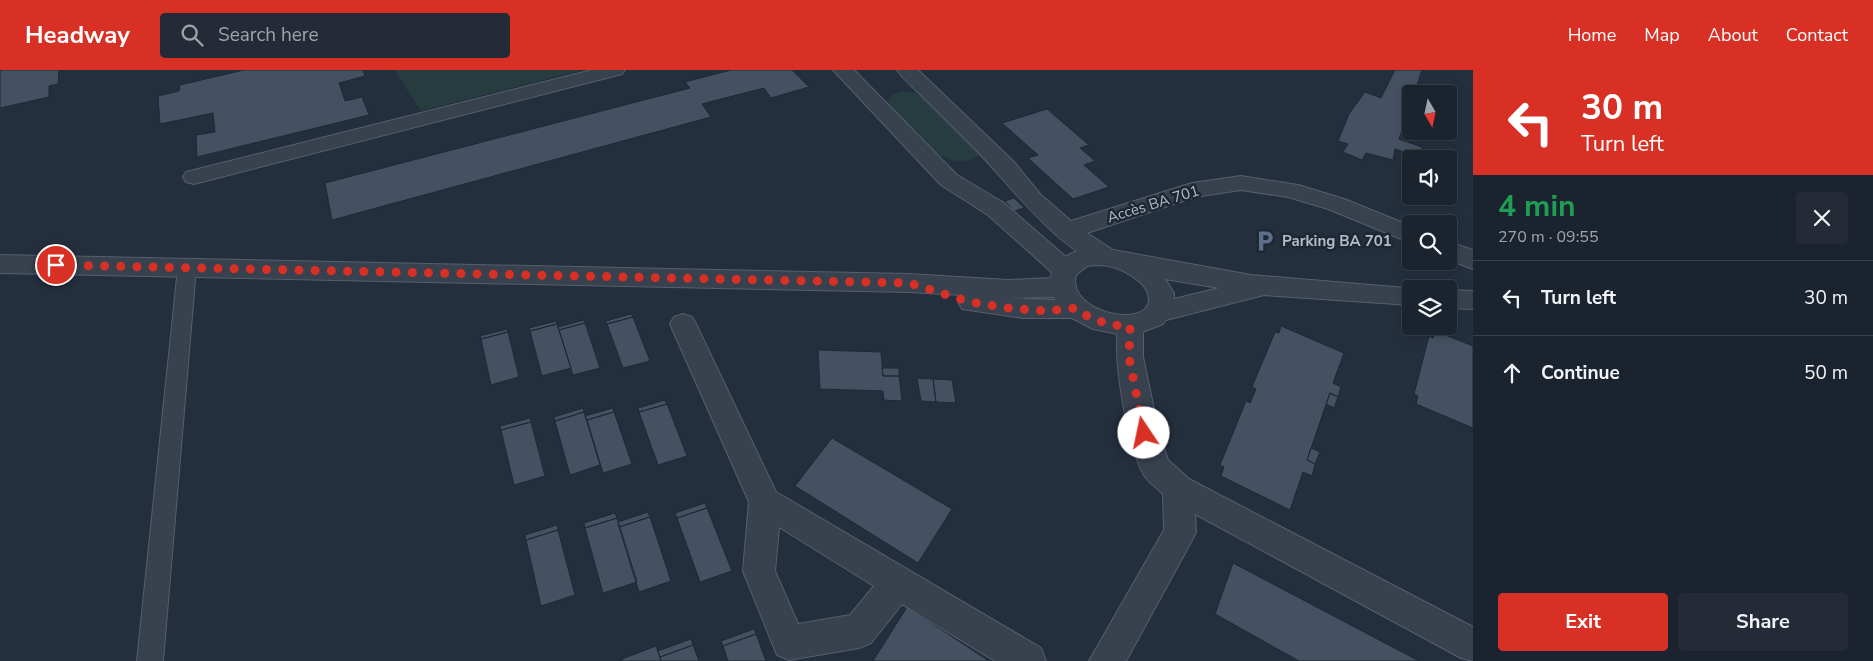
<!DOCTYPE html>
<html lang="en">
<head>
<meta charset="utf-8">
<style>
	body { margin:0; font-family:"Nunito Sans",sans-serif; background:#242b36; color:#f1f3f6; height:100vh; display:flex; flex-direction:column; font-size:19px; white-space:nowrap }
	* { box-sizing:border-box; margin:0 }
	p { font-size:16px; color:#a0a4aa }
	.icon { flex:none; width:28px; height:28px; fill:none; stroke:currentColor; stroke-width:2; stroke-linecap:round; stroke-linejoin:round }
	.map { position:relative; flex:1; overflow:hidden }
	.side { display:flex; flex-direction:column; background:#1b232e; width:400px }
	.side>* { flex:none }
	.guide { background:#d93025; color:#fff; overflow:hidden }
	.needle { width:32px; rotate:171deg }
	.buttons { position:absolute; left:1402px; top:15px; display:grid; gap:10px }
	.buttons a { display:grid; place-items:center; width:55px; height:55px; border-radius:5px; background:#1b232e; box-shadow:0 2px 8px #0003,0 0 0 1px #39404a; font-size:25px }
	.pin { position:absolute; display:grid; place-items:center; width:42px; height:42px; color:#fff; margin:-21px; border:2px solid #fff; border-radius:50%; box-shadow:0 1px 5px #0007 }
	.me { position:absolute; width:55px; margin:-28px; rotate:349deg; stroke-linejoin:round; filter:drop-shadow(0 0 4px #0008) }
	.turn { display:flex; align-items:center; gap:18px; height:105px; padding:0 25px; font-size:22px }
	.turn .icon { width:65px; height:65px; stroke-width:2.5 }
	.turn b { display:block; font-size:35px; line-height:42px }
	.round { display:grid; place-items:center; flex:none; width:52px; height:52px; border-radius:5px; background:#242b36 }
	.overview { display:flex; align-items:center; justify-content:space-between; height:85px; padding:0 25px }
	h1 { font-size:30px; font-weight:700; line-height:38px; color:#1e9e55 }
	.cta { display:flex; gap:10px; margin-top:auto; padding:10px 25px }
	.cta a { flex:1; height:58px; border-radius:5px; background:#d93025; color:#fff; font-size:20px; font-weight:700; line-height:58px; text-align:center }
	.cta a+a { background:#242b36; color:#f1f3f6 }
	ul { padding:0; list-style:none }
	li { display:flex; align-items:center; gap:15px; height:75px; padding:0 25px; border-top:1px solid #39404a }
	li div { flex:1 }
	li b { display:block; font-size:19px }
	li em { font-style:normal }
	header { display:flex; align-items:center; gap:30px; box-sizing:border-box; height:70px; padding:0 25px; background:#d93025; color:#fff }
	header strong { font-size:24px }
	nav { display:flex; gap:28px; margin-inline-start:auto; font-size:18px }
	.search { width:350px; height:45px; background:#242b36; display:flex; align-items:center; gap:12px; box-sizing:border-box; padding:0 18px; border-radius:5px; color:#a0a4aa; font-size:19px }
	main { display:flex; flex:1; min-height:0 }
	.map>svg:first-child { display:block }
	.green { fill:#263c3f }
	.building { fill:#455162; stroke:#1f2835 }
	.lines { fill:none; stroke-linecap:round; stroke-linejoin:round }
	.service-casing { stroke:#565f6c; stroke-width:2 }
	.minor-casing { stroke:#565f6c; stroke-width:2 }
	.tertiary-casing { stroke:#565f6c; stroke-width:2 }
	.service { fill:#38414e; fill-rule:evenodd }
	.minor { fill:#38414e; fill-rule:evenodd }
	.tertiary { fill:#38414e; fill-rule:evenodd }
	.route { stroke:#d93025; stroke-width:9; stroke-dasharray:0 16.2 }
	.labels { text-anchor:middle; stroke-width:5; stroke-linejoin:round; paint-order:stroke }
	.street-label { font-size:15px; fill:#b4bcc9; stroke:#1d2633 }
	.poi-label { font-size:15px; font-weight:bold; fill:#b4bcc9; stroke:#1d2633; text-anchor:start }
</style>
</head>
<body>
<header>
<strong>Headway</strong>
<div class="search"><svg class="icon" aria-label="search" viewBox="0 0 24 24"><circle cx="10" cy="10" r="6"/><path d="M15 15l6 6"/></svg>Search here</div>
<nav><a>Home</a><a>Map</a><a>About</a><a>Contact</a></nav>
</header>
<main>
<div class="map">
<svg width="1473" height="591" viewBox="0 0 1473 591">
	<rect width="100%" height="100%" fill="#242f3e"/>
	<path class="green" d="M394,0H583L421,41Z
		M902,21L924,24L979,80L978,86C944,108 910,56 889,35L888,29L893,24Z"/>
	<path class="building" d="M0,0H59L58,14L49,16V27L0,38Z
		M244,0H363L365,6L339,13L345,31L362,27L369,45L197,87L196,65L215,62L213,43L160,54L158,26L179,21L180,15Z
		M731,0H792L809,17L771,28L764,18L702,34L711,47L332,150L325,113L690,18L685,12Z
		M1395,0H1422L1414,24H1411V33L1399,69L1422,77L1418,87L1395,79L1393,90L1366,83L1362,90L1343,82L1348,74L1338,71L1349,44L1365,22L1381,28Z
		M1047,39L1089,75L1080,78L1095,91L1084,95L1109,117L1073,129L1028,88L1038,85L1002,53Z
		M1014,128L1024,138L1014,141L1005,131Z
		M631,244L633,247L607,254L606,251Z
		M633,247L650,291L623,298L607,254Z
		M584,250L585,253L559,260L558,257Z
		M556,251L557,254L530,261L529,258Z
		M585,253L600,298L573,305L559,260Z
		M557,254L571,298L542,306L530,261Z
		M1281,256L1344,283L1333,313L1341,317L1338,327L1330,323L1307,390L1315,394L1312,406L1303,402L1290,440L1221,406L1224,397L1220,395L1246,331L1250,333L1256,319L1252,317L1275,262L1279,263Z
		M507,259L508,262L481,269L480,266Z
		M1435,261L1473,276V358L1416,334L1418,326L1414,324L1429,266L1433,268Z
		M508,262L519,307L491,315L481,269Z
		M818,280L881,282L883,306H899L902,331L884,330L883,321L820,319Z
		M882,298H899V306H883Z
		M917,308L933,309L936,332L921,331Z
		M933,309L952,310L956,333L936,332Z
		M1330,323L1338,327L1334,338L1326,334Z
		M665,330L667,334L639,342L638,338Z
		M667,334L687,386L658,395L639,342Z
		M583,338L584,342L555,351L554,347Z
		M613,338L614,342L587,350L585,346Z
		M584,342L600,395L570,405L555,351Z
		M614,342L632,394L603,403L587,350Z
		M530,348L531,352L501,360L500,356Z
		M531,352L545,406L514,415L501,360Z
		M832,368L952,439L918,493L795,416Z
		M1311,378L1320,382L1315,394L1307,390Z
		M705,433L707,438L677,448L675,443Z
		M707,438L732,501L700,512L677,448Z
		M648,442L650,447L619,457L618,452Z
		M615,443L617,448L585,458L584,453Z
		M650,447L671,511L639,522L619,457Z
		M617,448L637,512L603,523L585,458Z
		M557,455L558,460L526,470L525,465Z
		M558,460L575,525L541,536L526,470Z
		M1233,493L1419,591H1299L1215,544Z
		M907,537L989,591H873Z
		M754,559L756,564L723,576L721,571Z
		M756,564L766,591H728L723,576Z
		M691,569L693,575L660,587L658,581Z
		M693,575L699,591H661L660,587Z
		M656,576L661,591H622V589Z"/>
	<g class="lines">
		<g class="service-casing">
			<path id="service" d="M187,192L193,193L196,198L163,591H137L178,198L181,193Z"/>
		</g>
		<g class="minor-casing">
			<path id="minor" d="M592,0H625L622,4L194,114L186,112L183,107L186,102L194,100Z
				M833,0H854L957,105L1004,133L1074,194L1077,200L1074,206L1065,209L1056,206L988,145L941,115Z
				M897,0H918L1014,92L1040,124L1071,151L1192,113L1241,106L1298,115L1344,129L1411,156V173L1328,139L1288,127L1241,120L1195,127L1087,163L1113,180L1116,186L1113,192C1076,203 1003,107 978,82C960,64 942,46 924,28C915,19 904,10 897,0Z
				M1449,172L1473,180V199L1449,190Z
				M683,244L692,247L696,254L776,422L1041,578L1046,591H995L902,534L871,573L859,578L789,590L777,585L743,501L749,432L670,254L674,247ZM779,457L874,516L850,545L798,554L775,501Z
				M1130,246L1139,249L1143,256V287L1159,363L1168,390L1189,409L1473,557V591L1461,588L1195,444L1196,462L1191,472L1126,591H1089L1164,460L1163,424C1157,418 1148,412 1144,405C1129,382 1108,273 1121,249Z"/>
		</g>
		<g class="tertiary-casing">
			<path id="tertiary" d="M1102,178L1251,205L1418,219H1411V235L1264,225L1166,250L1163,254L1140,263L1123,265L1093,259L1072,248H1023L962,239L958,232L962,225L909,222L0,203V185L909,204L1009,210L1050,208C1057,185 1079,177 1102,178ZM1096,195C1114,195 1127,201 1141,213C1146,218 1149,223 1149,230C1148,259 1066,243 1076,205L1087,196ZM1165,209L1219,218L1174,229V223ZM1053,227L1055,230L1012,228Z
				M1449,220L1473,221V239L1449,238Z"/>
		</g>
		<use href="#service" class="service"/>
		<use href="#minor" class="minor"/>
		<use href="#tertiary" class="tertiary"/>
	</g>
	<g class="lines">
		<path class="route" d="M56,195L909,213L970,232L1007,238L1046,241L1076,238L1090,248L1112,255L1130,256L1129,287L1144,363"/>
	</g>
	<defs>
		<g id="parking-bare" transform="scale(1.725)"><path d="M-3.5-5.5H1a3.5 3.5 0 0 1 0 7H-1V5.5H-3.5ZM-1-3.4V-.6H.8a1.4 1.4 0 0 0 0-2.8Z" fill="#5c6f8a" stroke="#1d2633" stroke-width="2.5" paint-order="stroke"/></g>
	</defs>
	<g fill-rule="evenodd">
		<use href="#parking-bare" x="1265" y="171"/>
	</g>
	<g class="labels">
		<g class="street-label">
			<text transform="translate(1153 134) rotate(-17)" y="5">Accès BA 701</text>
		</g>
		<g class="poi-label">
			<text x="1282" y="176">Parking BA 701</text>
		</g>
	</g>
</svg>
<div class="buttons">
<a><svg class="needle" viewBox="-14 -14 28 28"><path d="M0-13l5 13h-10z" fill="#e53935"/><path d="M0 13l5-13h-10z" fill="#a0a4aa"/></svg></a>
<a><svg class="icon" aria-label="sound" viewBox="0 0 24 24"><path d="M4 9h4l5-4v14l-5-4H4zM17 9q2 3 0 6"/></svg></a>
<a><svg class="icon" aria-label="search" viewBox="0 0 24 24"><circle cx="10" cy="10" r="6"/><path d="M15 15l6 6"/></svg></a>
<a><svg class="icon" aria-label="layers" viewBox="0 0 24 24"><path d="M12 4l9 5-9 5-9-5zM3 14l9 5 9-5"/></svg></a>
</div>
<div class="pin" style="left:56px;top:195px;background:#d93025"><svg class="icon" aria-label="arrive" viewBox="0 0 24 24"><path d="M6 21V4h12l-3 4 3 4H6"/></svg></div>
<svg class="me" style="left:1144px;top:363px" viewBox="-20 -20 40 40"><circle r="19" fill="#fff"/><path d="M0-13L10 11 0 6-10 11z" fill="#d93025"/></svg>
</div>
<section class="side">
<div class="guide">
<div class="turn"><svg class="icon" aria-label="left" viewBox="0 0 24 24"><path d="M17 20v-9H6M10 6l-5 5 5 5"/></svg><div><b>30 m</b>Turn left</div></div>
</div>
<div class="overview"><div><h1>4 min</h1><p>270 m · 09:55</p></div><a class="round"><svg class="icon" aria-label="close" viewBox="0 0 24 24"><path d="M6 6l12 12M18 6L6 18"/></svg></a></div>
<ul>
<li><svg class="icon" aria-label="left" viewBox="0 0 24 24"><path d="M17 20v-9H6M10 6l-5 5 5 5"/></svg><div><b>Turn left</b></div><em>30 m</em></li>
<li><svg class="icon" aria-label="ahead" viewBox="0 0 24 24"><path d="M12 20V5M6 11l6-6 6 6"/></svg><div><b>Continue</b></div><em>50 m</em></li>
</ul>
<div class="cta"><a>Exit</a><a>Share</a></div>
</section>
</main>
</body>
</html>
